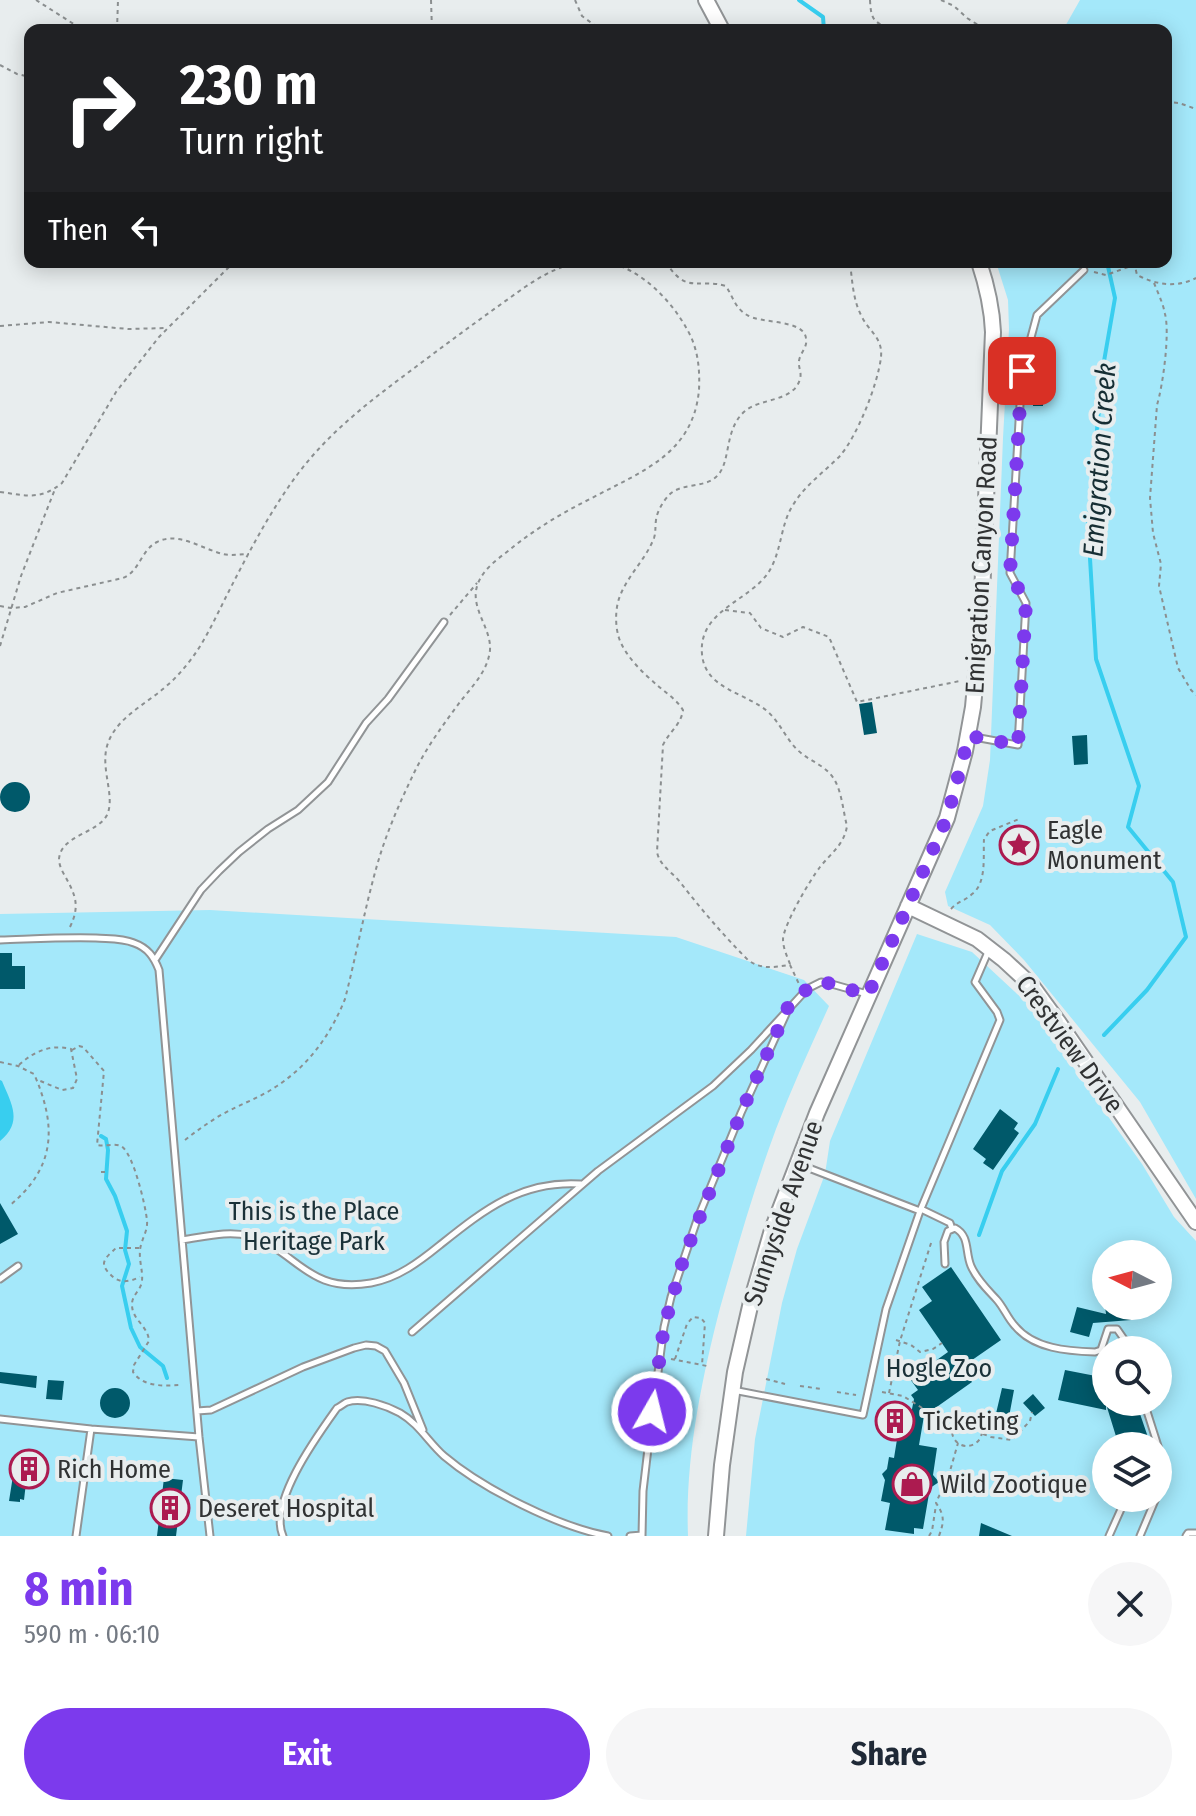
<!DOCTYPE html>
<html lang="en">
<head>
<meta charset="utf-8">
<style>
	body { margin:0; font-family:"Fira Sans Condensed",sans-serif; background:#f6f6f7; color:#1f2937; height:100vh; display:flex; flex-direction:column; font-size:30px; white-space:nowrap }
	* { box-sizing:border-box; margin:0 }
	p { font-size:26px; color:#747a83 }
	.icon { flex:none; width:44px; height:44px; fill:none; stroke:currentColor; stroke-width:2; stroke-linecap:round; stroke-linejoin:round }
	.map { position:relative; height:1536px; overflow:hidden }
	.details { display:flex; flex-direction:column; background:#fff; flex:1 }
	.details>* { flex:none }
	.hud { position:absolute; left:24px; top:24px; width:1148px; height:244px; border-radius:16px; box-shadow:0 4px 20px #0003; background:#202124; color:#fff; overflow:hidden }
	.needle { width:52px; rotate:276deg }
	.buttons { position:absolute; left:1092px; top:1240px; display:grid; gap:16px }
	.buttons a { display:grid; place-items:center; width:80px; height:80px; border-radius:50%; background:#fff; box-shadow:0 4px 20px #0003; font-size:40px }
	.pin { position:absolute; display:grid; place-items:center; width:68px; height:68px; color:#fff; margin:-34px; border-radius:16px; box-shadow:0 4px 12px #0006 }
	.me { position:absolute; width:88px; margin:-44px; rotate:8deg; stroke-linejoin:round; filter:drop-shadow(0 0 6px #0008) }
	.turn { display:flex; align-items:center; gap:28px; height:168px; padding:0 24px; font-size:36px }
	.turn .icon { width:104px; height:104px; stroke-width:2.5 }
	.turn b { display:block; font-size:56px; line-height:68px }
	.then { display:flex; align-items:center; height:76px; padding:0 24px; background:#0003; gap:16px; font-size:30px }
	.round { display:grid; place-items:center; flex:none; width:84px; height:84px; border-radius:42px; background:#f6f6f7 }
	.head { display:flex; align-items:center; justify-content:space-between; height:136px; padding:0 24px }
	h1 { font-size:48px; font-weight:700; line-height:60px; color:#7c3aed }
	.cta { display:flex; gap:16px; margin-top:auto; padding:16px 24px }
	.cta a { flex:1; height:92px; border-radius:48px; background:#7c3aed; color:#fff; font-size:32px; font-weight:700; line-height:92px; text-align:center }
	.cta a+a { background:#f6f6f7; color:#1f2937 }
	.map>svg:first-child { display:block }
	.green { fill:#a4e8fa; fill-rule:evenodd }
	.water { fill:#38ceef }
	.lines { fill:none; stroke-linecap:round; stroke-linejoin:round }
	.stream { stroke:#38ceef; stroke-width:4 }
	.building { fill:#00596a }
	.lane-casing { stroke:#919496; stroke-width:9 }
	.secondary-casing { stroke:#919496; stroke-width:18 }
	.path { stroke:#8b8f90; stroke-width:2; stroke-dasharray:4 4; stroke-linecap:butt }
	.lane { stroke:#fff; stroke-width:5 }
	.secondary { stroke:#fff; stroke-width:14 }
	.route { stroke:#7c3aed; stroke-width:14; stroke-dasharray:0 25.2 }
	.labels { text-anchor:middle; stroke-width:8; stroke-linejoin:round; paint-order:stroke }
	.street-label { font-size:26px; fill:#303233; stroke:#e8edee }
	.poi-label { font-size:26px; fill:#303233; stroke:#e8edee; text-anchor:start }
	.park-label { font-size:26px; fill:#1a3138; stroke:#e8edee }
	.water-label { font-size:28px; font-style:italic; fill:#162e34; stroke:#e8edee }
</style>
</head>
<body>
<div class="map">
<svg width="1196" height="1536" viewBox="0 0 1196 1536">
	<rect width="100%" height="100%" fill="#e8edee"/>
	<path class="green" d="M1080,0H1196V1199L1140,1102L1024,960L990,925L948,906L945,892L983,806L990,760L1003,438L1009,329L1008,300L996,262H1166V30H1063Z
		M210,910L676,937L804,980L829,1006C811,1046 792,1087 776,1129C754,1188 737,1248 720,1308C701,1382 685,1459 688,1536H0V914Z
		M917,934L972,952L1028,1004L1142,1164L1174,1217L1196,1241V1536H746L755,1439L782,1303L797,1249L825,1174L830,1141ZM1106,1254H1158V1306H1106ZM1106,1350H1158V1402H1106ZM1106,1446H1158V1498H1106Z"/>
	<path class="water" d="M0,1080L2,1081C12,1105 23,1122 0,1141Z"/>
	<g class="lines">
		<path class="stream" d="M799,0L823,17L824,30
			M1104,1035L1147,990L1186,937L1173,882L1128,827L1139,786L1096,659L1088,525L1103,367L1115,298L1107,262
			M101,1136L106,1139L108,1150L106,1179L115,1196L127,1231L125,1250L129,1264L122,1286L131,1328L140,1347L163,1366L167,1378
			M979,1235L1002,1171L1035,1124L1058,1069"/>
	</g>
	<path class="building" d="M1033,388H1043V406H1033Z
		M872,702L877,733L864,735L859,704Z
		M1087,735L1088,764L1074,765L1072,736Z
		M0 797a15 15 0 1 1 30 0a15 15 0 1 1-30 0Z
		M0,953H12V966H25V989H0Z
		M1000,1109L1018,1123L1014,1129L1019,1133L993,1170L983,1163L986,1159L973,1149Z
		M0,1203L18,1234L0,1244Z
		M951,1267L1001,1340L962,1367L972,1382L924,1416L919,1445L937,1448L933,1475L939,1482L930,1488L923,1529L914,1528V1534L885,1530L890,1503L881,1501L885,1480L882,1474L887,1469L889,1457L894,1458L899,1427L887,1425L882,1417L888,1410L911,1414L914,1399L911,1395L918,1390L910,1379L948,1352L919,1310L932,1301L922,1287Z
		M1105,1306H1130L1131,1320L1093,1323L1089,1337L1070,1332L1077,1307L1106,1314Z
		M1065,1370L1106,1378V1402H1130L1132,1408L1139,1411L1151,1446H1119L1106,1404V1410L1058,1400Z
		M0,1372L37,1376L36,1388L0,1383Z
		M48,1380L64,1381L62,1400L46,1399Z
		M1002,1388L1014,1390L1006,1433L995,1430L996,1422H994Z
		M100 1403a15 15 0 1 1 30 0a15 15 0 1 1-30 0Z
		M1033,1394L1045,1408L1035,1416L1023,1403Z
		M15,1463L43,1466L42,1476L27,1474L24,1500L20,1499V1502L9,1501Z
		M164,1478L183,1480L176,1536H157Z
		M981,1523L1012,1536H979Z"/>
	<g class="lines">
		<g class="lane-casing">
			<path id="lane" d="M969,736L1018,745L1026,603L1010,573L1022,371L1037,315L1084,270
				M0,940C32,939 64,937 96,938C109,939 122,938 134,943C148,948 154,957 159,970L199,1437L210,1536
				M155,960L201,890L219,871L239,852L268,829L298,810L328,782L366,723L388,699L444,622
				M801,1165L920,1211L1000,1020L997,1012L975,982L988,952
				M921,1209L950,1223L952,1229
				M182,1240C204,1237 228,1230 249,1236C298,1251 307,1294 371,1283C398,1278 419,1262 440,1245C484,1210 521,1180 581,1184
				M945,1264L944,1242L948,1231L955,1228C970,1236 965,1252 971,1266C977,1280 988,1290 997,1300C1004,1308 1008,1319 1015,1326C1034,1349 1068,1351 1095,1352L1101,1350L1108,1329H1117L1126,1342
				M0,1279L18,1266
				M412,1332L598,1171L713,1086L751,1050L807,989L821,982L828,983L867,994
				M733,1390L863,1415L886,1309L920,1211
				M1144,1402L1158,1446
				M197,1411L211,1410L303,1367L354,1348L366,1345L376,1346L385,1351L404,1383L423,1430
				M0,1419L91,1429L199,1437
				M1158,1446L1161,1459L1158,1462
				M1158,1493C1162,1482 1165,1471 1161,1459
				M76,1536L91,1429
				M283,1536C268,1503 317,1436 337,1408C338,1408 346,1402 347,1402C363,1397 387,1406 400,1413C419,1424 429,1443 444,1456C483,1489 559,1527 608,1536
				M630,1536L642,1535
				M642,1536L643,1491L649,1440L664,1327L671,1297L697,1220L741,1113L786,1014
				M1109,1536L1126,1498
				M1140,1536L1156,1498
				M1186,1536L1188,1533H1196"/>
		</g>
		<g class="secondary-casing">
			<path id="secondary" d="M706,0L722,30
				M908,906L977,939L1004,960L1032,986L1059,1023L1196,1222
				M716,1536L722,1465L735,1372L751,1302L772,1230L817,1113L947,818L965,751L973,707L981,620L993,332C992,307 987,286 979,262"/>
		</g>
		<path class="path" d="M36,0L83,30
			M431,0L432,30
			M575,0L582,16L601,30
			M870,0C871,21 874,22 893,30
			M941,0L954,6L967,18L986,30
			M117,30L118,0
			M0,65L17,74L30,77
			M1166,102L1179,103L1196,109
			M666,262C686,295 699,278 726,286C733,297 735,308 747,315C761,324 803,319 806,338C808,347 800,353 799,361C798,367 802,372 800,379C794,402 760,398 745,411C723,430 732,463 716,477C704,488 682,483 670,494C664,500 657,511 656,520C655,527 656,532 654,538C646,559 628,575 620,596C615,608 615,626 619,638C625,656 643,673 657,685C666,693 676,699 683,710C681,725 669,732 663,745L657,852C660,866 671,871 680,882C701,909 723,935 748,960C761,970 774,967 790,965L799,984
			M1134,262L1137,275C1156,285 1177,288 1196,278
			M1094,272L1106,275L1134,265
			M1154,283C1158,293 1163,303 1165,314C1170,333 1163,385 1157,405L1150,498L1153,533L1161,564L1159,586L1178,668L1191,690L1196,695
			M0,326L49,322L128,329L166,328
			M0,492C25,495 40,501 62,483L116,392L159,337L234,262
			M0,606L11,608L25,607L57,593L123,578C140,571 141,550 157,542C178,531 202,549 223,554C232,556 240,554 249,554
			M725,610L750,613L761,628L783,637L803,627L829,637L857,702L960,681
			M450,615L477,583
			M0,646L21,576L55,489
			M951,909C958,901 965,901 972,894C987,883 983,856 984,839L990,831L1019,819
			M70,927C80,906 76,896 65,876C62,871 59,865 59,859C61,835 97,834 107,815C116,796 99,767 108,743C117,718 144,705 163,689C174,680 183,670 192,658C207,638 218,612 230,589C250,550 271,510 297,475C329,432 370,401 413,369C450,341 487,314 525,287C543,275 559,266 581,262
			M790,964C787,956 783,948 783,939C784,924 810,880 820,867C831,853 844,845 847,826C843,811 842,792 834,779C826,766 812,762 801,753C787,742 781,723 767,711C744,692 705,689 702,654C698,611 749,601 768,573C782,552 780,525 793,505C805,485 823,473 839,457C857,437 878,384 881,357C883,337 868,331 861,315C853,300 852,279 850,262
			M72,1050L79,1046L83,1047L104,1071L97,1145C104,1147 114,1143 121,1146C133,1152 146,1207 147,1221C148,1231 141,1240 140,1250C139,1261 143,1271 142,1281C141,1290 133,1294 132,1303C131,1320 148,1325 149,1341L134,1365L133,1372C143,1387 163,1386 179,1385
			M0,1062L18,1066L34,1074C57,1126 56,1168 9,1206
			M19,1065C34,1051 51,1044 71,1049L77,1079L73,1088L62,1090L38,1080
			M185,1140C195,1132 205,1125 216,1118C235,1106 258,1099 277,1086C309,1065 331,1034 345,999C356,956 364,912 376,869C385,836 399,804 414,773C426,748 443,725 460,702C470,689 485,674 489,656C496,630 466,608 479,581C486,566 501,557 513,547C537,528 562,513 590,499C640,472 693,455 699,390C700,369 698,349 688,331C672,301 642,270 608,262
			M101,1172H109
			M139,1248H116C112,1252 105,1257 104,1263C104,1268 107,1271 110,1274C119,1284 129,1282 140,1277
			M896,1340L911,1345L920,1352L933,1349L942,1343
			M671,1359L707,1366
			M675,1359L687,1324L693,1317L701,1318L705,1323L702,1365
			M766,1379L785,1384
			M800,1386L822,1389
			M837,1392L856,1395
			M882,1392L903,1396L951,1426
			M889,1393L900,1341L932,1240
			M952 1431a15 15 0 1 1 30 0a15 15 0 1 1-30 0Z
			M983,1434L991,1437L1012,1440L1030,1421L1032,1412
			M929,1536L932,1531L936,1505
			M939,1536C944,1522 945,1516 936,1503L950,1471L958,1443"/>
		<use href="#lane" class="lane"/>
		<use href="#secondary" class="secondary"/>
	</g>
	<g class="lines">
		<path class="route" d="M652,1412L664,1327L684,1257L741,1113L788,1007L807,989L821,982L828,983L868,995L947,818L969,736L1018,745L1026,603L1010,573L1022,371"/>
	</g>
	<defs>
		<g id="sight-ring" transform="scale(2)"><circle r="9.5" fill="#e8edee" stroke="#ac1b50" stroke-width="1.5"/><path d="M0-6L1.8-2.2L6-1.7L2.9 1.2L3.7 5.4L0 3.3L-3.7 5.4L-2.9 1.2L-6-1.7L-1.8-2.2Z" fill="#ac1b50"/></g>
		<g id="building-ring" transform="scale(2)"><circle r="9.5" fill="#e8edee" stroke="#ac1b50" stroke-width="1.5"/><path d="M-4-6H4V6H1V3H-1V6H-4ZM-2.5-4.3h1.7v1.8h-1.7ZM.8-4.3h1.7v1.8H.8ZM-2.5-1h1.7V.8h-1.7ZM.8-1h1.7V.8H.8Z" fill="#ac1b50"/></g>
		<g id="shop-ring" transform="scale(2)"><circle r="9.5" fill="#e8edee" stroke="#ac1b50" stroke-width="1.5"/><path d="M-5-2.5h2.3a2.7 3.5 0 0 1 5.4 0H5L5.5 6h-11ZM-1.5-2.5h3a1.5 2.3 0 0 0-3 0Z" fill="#ac1b50"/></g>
	</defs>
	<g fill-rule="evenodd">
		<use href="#sight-ring" x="1019" y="845"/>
		<use href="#building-ring" x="895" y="1421"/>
		<use href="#building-ring" x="29" y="1469"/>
		<use href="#shop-ring" x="912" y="1484"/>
		<use href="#building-ring" x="170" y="1508"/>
	</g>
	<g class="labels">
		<g class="street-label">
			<text transform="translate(981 565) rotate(-87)" y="9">Emigration Canyon Road</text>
			<text transform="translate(1070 1044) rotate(54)" y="9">Crestview Drive</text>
			<text transform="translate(783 1213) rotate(-71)" y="9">Sunnyside Avenue</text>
		</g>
		<g class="poi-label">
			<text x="1047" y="839">Eagle<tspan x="1047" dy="30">Monument</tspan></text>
			<text x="923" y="1430">Ticketing</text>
			<text x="57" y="1478">Rich Home</text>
			<text x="940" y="1493">Wild Zootique</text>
			<text x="198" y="1517">Deseret Hospital</text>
		</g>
		<g class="park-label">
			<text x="314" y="1220">This is the Place<tspan x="314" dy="30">Heritage Park</tspan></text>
			<text x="939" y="1377">Hogle Zoo</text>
		</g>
		<g class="water-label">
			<text transform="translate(1099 460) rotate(-86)" y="10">Emigration Creek</text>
		</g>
	</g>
</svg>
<div class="buttons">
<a><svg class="needle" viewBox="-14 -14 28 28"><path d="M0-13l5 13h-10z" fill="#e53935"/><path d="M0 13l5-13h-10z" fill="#747a83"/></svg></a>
<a><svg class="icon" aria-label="search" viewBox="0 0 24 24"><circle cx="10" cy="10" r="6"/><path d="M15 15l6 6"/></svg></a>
<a><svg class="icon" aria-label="layers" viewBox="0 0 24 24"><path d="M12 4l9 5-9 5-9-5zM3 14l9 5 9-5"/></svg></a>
</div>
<div class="pin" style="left:1022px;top:371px;background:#d93025"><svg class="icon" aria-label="arrive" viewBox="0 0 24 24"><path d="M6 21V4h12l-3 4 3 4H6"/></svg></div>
<svg class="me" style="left:652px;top:1412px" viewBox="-20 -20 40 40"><circle r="17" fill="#7c3aed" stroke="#fff" stroke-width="3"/><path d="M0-11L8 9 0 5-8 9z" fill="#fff"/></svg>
<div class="hud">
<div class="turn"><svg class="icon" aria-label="right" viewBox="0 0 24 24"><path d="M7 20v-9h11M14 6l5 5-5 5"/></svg><div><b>230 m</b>Turn right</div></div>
<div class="then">Then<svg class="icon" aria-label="left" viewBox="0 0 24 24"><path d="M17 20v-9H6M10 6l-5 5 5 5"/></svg></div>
</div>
</div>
<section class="details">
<div class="head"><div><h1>8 min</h1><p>590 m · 06:10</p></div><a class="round"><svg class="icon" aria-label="close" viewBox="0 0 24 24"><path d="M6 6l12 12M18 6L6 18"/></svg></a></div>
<div class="cta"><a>Exit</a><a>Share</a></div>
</section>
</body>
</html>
